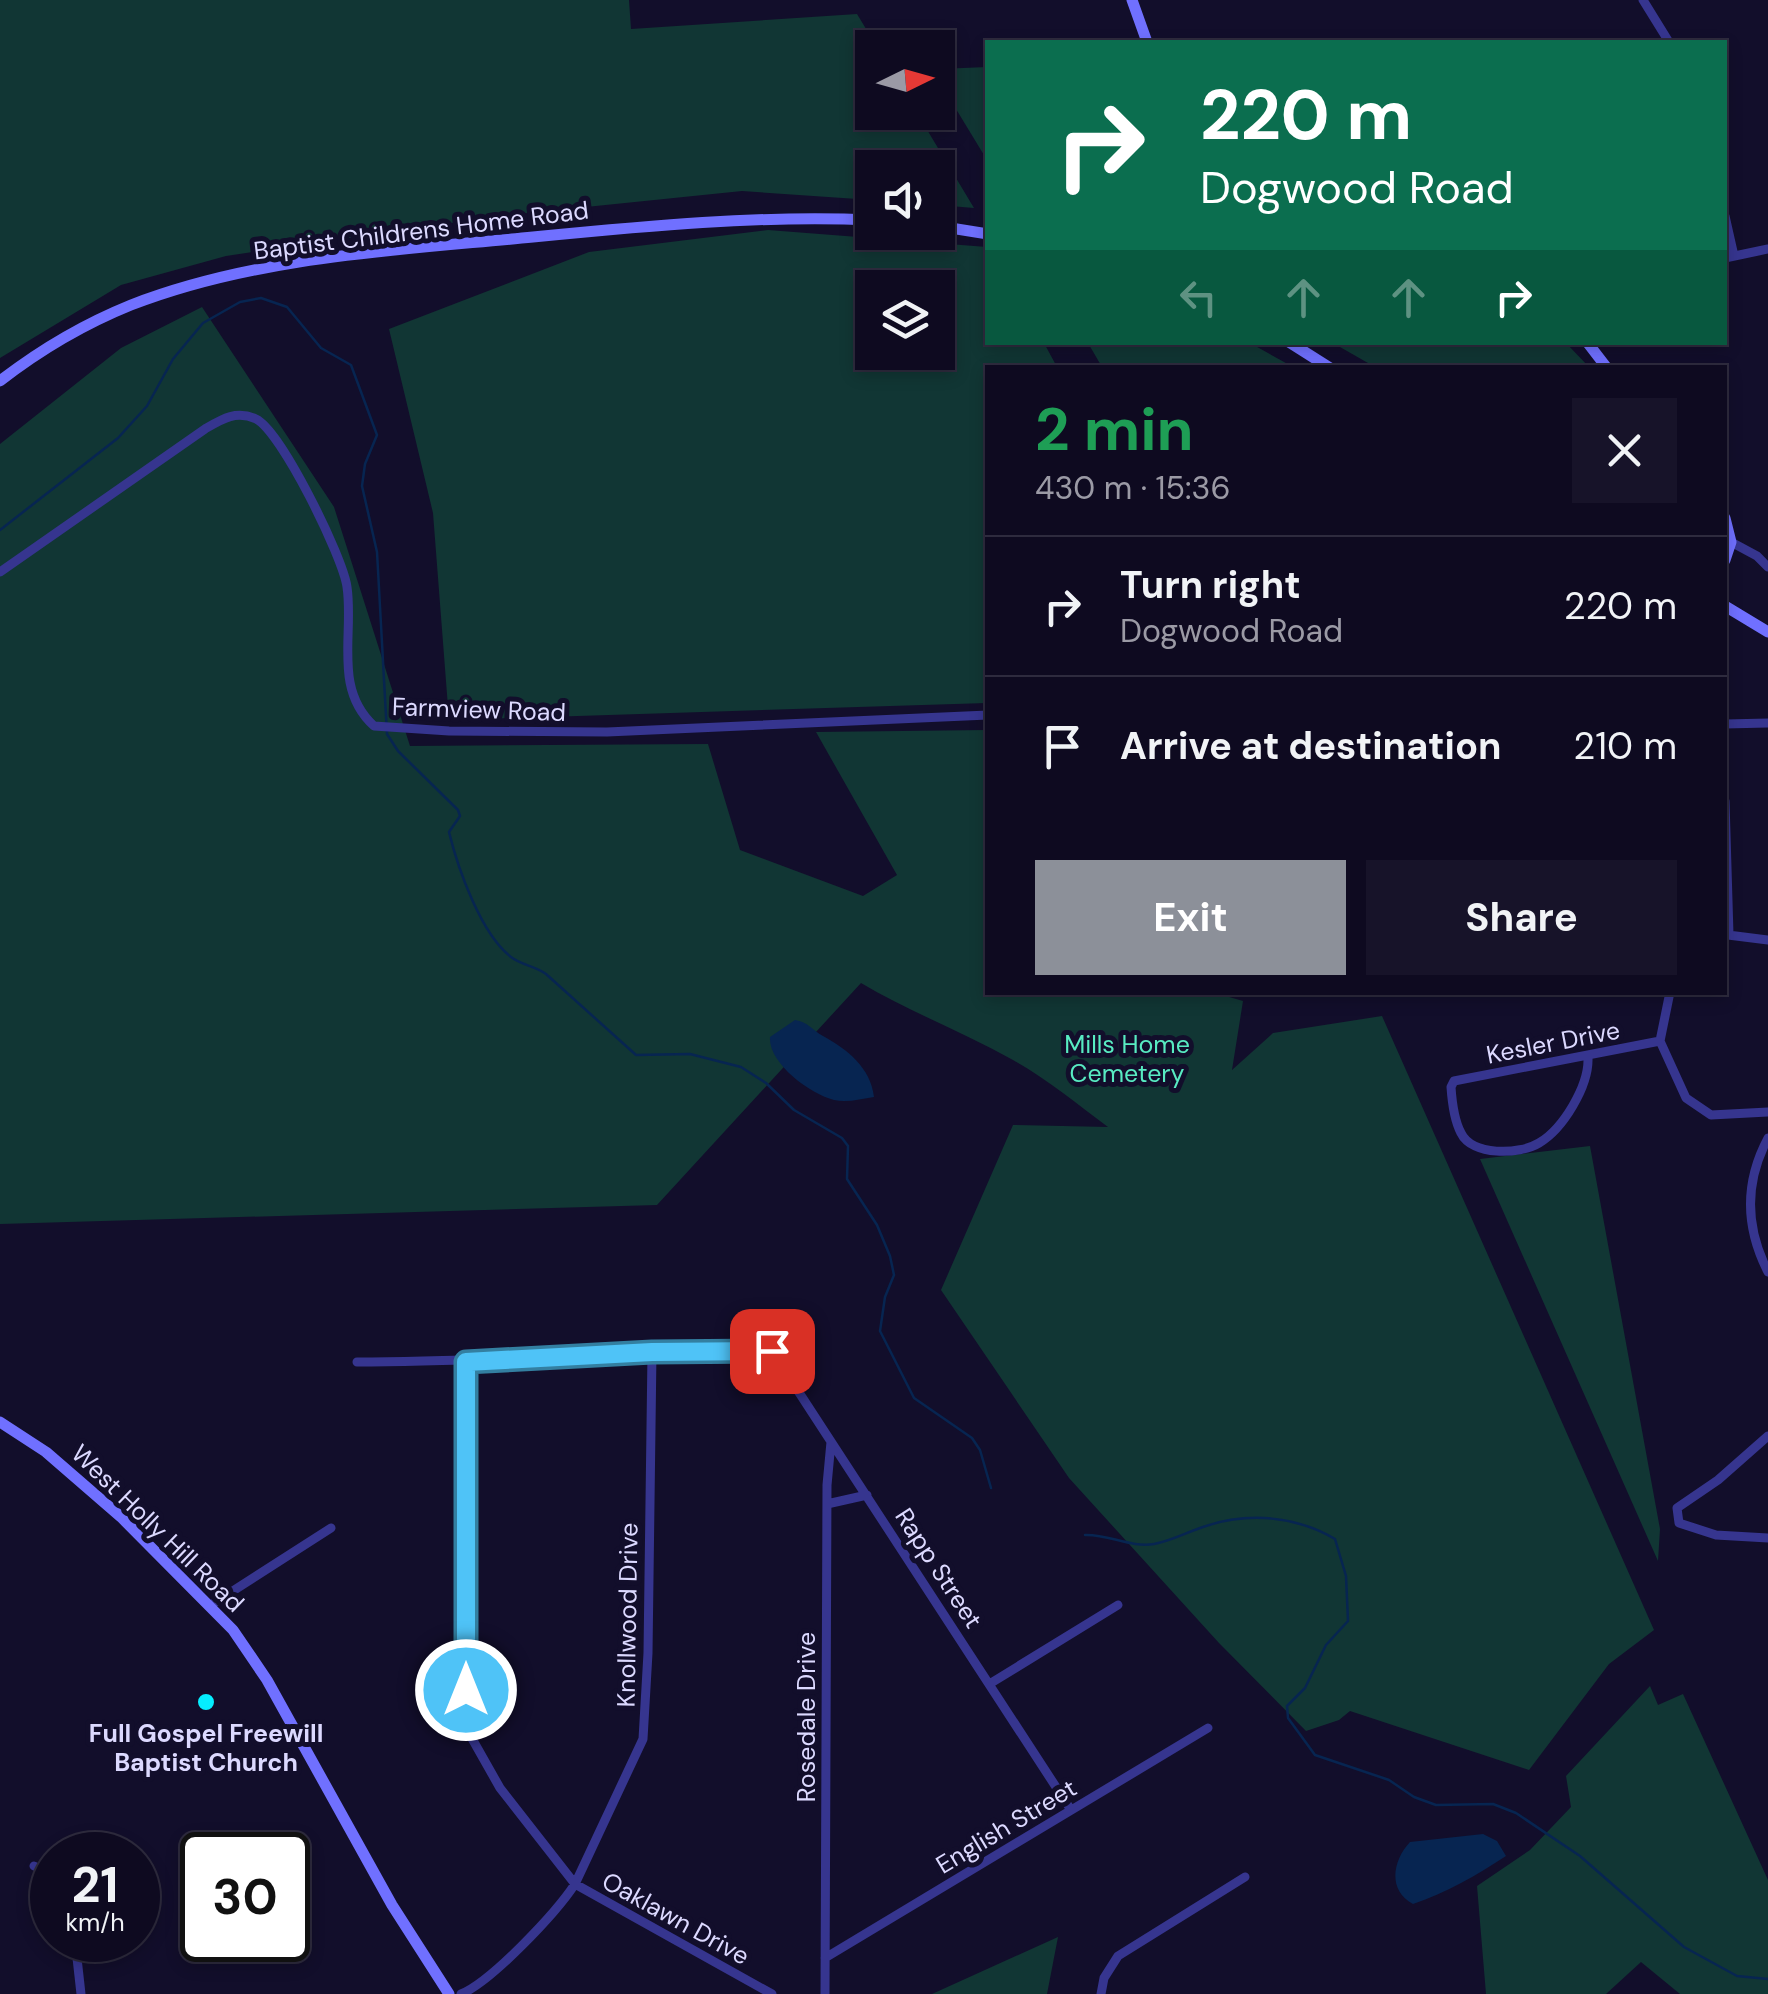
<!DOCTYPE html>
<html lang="en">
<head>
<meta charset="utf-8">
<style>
	body { margin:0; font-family:"DM Sans",sans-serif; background:#171329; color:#f1f3f6; height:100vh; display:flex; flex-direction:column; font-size:38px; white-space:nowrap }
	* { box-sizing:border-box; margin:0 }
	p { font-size:32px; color:#9b9aa5 }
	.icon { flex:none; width:55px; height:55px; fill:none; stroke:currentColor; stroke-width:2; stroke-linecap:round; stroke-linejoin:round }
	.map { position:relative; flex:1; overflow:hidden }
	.drawer { position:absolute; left:985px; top:365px; width:742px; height:630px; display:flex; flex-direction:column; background:#0e0a20; border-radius:0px; box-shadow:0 5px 15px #0003,0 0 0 2px #2e2b3e }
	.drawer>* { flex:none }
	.banner { position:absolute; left:985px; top:40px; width:742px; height:305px; border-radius:0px; box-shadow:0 5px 15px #0003,0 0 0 2px #2e2b3e; background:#0b6e4f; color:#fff; overflow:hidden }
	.needle { width:65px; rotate:85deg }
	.buttons { position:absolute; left:855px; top:30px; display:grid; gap:20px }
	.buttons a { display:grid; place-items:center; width:100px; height:100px; border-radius:0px; background:#0e0a20; box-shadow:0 5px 15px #0003,0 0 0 2px #2e2b3e; font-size:50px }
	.speed { position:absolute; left:30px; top:1832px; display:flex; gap:20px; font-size:50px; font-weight:700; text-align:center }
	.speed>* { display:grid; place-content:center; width:130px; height:130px; border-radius:50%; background:#0e0a20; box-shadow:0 5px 15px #0003,0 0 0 2px #2e2b3e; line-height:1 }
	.speed small { font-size:25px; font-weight:400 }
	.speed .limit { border:5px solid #111; border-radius:15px; background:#fff; color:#111 }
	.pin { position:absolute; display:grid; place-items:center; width:85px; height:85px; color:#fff; margin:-42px; border-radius:20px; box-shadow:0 5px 15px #0006 }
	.me { position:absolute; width:110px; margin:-55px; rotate:0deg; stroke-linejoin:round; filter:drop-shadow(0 0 8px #0008) }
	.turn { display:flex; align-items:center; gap:35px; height:210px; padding:0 50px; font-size:45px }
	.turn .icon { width:130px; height:130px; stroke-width:2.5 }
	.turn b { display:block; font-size:70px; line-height:85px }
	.lanes { display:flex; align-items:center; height:95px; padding:0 50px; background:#0003; justify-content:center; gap:50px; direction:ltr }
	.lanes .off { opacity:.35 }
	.round { display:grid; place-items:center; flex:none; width:105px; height:105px; border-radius:0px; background:#171329 }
	.summary { display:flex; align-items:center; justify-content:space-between; height:170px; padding:0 50px }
	h1 { font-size:60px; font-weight:700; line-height:75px; color:#1e9e55 }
	.button { display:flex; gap:20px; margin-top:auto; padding:20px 50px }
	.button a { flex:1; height:115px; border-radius:0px; background:#8c9099; color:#fff; font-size:40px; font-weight:700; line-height:115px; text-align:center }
	.button a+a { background:#171329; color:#f1f3f6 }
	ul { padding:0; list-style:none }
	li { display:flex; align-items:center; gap:30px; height:140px; padding:0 50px; border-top:2px solid #2e2b3e }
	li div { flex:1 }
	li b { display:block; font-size:38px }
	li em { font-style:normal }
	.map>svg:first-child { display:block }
	.green { fill:#113634; fill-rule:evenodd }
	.water { fill:#072551 }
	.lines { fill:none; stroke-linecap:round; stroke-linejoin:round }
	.stream { stroke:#072551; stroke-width:2.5 }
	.street { stroke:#36358f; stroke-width:9 }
	.secondary { stroke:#7070ff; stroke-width:11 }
	.route-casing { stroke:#337fa1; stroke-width:25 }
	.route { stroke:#4fc3f7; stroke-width:18 }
	.poi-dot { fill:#05eeff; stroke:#120e2b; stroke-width:4 }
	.labels { text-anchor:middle; stroke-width:10; stroke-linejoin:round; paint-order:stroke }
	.street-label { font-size:25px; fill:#dcd9ff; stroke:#120e2b }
	.park-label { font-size:25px; fill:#58ebc2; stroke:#120e2b }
	.poi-label { font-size:25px; font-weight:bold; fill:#dcd9ff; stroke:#120e2b }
</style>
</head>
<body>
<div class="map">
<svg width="1768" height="1994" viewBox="0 0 1768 1994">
	<rect width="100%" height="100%" fill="#120e2b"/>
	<path class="green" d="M0,0H629L631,29L857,14L877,47L872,48V112L917,113L974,208L938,205V168H872V200L742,191L499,216L226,256L121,285L0,358Z
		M987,67H988L987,160L942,86L939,69Z
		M768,230L987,247L988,342L1044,343L1057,367L988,368L987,703L449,720L433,513L389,329L589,252ZM872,288H938V352H872Z
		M202,307L334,507L410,746L708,744L740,850L863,896L897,875L816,732L987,730L988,992H1212L1243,1001L1232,1070L1273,1033L1382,1016L1654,1630L1609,1664L1529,1770L1350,1711L1339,1720L1306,1731L1219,1643L1069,1478L941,1290L1013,1125L1108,1127C1077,1104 1046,1078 1013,1060C963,1032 910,1012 861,983L657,1205L0,1224V444L121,348Z
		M1088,343H1250L1293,367H1102Z
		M1333,343H1566L1589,367H1375Z
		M1590,1146L1660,1529L1658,1561L1480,1159Z
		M1650,1686L1658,1705L1683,1694L1768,1880V1994H1680L1641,1962L1606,1994H1486L1477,1886L1530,1850L1571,1807L1566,1776Z
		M1058,1937L1047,1994H932Z"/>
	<path class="water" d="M795,1020C808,1022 812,1030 823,1036C847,1049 871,1068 874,1097C861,1099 847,1103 834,1100C810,1094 768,1063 770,1037Z
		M1483,1834L1497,1841L1506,1856C1477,1875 1446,1893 1413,1904C1387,1890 1393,1860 1410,1842Z"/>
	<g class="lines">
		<path class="stream" d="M0,530L118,438L147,406L173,359L203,323L240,302L261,298L287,307L321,348L351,365L377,435L365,464L362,486L377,552L387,734L398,751L458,810L460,816L449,832C458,869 481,934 511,957C521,965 535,966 546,974L636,1055L690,1054L741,1067L766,1083L794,1110L842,1138L848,1146L847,1179L877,1225L890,1256L894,1275L885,1297L880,1331L914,1398L972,1438L980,1450L991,1488
			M1085,1535C1108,1534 1131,1548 1154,1544C1172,1541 1189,1531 1206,1526C1249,1512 1296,1516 1335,1539L1346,1576L1348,1621L1326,1645L1305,1688L1287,1706L1288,1718L1315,1755L1389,1780L1414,1797L1436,1805L1493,1804L1516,1813L1580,1856L1684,1947L1737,1976L1768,1979"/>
		<path class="street" d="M1643,0L1669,42
			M1725,216L1734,256
			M1725,258L1768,249
			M1731,542L1757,556L1768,567
			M0,572L205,429C222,419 236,410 256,419C281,431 343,557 347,587C354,634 333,689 374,726L449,731L607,732L988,715
			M1725,724L1768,723
			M1725,801L1729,935
			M1728,935L1768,940
			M1670,992L1660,1041L1686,1098L1711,1115L1768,1112
			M1588,1058C1589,1086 1563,1129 1539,1143C1519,1155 1472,1156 1461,1133C1454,1120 1452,1102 1451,1087L1454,1081L1660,1041
			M1768,1138C1744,1183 1745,1227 1768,1272
			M357,1362C496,1361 633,1352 772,1351L1071,1810
			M466,1362V1717L470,1735L500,1788L575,1884L772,1994
			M1768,1436L1718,1480L1677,1508L1679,1523L1716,1535L1768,1538
			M827,1504L867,1495
			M211,1605L331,1528
			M991,1683L1118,1605
			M34,1866L52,1874
			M75,1940L81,1994
			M825,1958L1208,1728
			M461,1994C491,1982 556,1913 575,1884L643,1739L648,1653L652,1352
			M825,1994L827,1485L831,1442
			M1101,1994L1104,1978L1118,1956L1245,1877"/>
		<path class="secondary" d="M1132,0L1147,42
			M938,226L988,234
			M1289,342L1330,368
			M1587,342L1607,368
			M0,381C40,350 84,324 131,305C257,256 400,250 533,237C646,226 759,215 872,220
			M1725,518L1731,542L1725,560
			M1725,606L1768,632
			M0,1422L46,1452L121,1517L233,1630L267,1680L392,1905L449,1994"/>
	</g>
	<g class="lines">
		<g class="route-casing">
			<path id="route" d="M466,1690V1362L652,1352L772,1351"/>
		</g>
		<use href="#route" class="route"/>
	</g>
	<circle class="poi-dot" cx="206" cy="1702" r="10"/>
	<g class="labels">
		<g class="street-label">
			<text transform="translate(421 230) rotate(-7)" y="9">Baptist Childrens Home Road</text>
			<text transform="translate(479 709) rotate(2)" y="9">Farmview Road</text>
			<text transform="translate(1553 1042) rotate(-11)" y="9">Kesler Drive</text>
			<text transform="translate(158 1528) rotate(44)" y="9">West Holly Hill Road</text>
			<text transform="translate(939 1568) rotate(57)" y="9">Rapp Street</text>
			<text transform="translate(627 1615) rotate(-89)" y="9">Knollwood Drive</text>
			<text transform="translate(806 1717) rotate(-90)" y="9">Rosedale Drive</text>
			<text transform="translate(1006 1826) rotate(-31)" y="9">English Street</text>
			<text transform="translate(676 1918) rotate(29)" y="9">Oaklawn Drive</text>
		</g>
		<g class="park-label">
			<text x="1127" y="1053">Mills Home<tspan x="1127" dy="29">Cemetery</tspan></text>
		</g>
		<g class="poi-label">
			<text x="206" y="1742">Full Gospel Freewill<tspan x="206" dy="29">Baptist Church</tspan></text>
		</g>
	</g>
</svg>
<div class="buttons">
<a><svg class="needle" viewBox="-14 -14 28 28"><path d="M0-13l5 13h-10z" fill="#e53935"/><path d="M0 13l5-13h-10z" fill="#9b9aa5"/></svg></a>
<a><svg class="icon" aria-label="sound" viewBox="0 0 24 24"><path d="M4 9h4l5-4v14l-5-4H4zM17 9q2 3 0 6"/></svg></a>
<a><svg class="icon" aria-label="layers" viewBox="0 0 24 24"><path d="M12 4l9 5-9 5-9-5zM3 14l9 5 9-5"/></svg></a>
</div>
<div class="speed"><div>21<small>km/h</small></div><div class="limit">30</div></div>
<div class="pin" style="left:772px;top:1351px;background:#d93025"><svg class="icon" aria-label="arrive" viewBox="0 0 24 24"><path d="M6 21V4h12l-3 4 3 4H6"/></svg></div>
<svg class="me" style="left:466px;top:1690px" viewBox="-20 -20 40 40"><circle r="17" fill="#4fc3f7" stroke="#fff" stroke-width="3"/><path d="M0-11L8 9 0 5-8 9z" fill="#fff"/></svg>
<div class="banner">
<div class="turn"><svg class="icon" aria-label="right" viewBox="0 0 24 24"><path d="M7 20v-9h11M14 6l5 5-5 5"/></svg><div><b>220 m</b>Dogwood Road</div></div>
<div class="lanes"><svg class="icon off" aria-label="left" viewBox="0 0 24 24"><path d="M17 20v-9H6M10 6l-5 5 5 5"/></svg><svg class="icon off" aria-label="ahead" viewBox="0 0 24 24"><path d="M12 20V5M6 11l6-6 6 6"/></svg><svg class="icon off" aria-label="ahead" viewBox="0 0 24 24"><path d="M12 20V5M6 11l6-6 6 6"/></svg><svg class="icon" aria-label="right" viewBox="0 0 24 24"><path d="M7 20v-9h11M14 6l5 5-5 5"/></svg></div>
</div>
<section class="drawer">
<div class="summary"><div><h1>2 min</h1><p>430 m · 15:36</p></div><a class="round"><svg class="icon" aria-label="close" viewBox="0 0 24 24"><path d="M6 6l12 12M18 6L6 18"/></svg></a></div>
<ul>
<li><svg class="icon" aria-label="right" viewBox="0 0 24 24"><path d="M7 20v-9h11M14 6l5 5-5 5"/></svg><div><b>Turn right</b><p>Dogwood Road</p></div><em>220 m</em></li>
<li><svg class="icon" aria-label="arrive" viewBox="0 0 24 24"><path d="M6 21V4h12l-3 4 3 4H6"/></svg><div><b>Arrive at destination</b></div><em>210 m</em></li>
</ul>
<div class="button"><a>Exit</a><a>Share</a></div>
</section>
</div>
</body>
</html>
